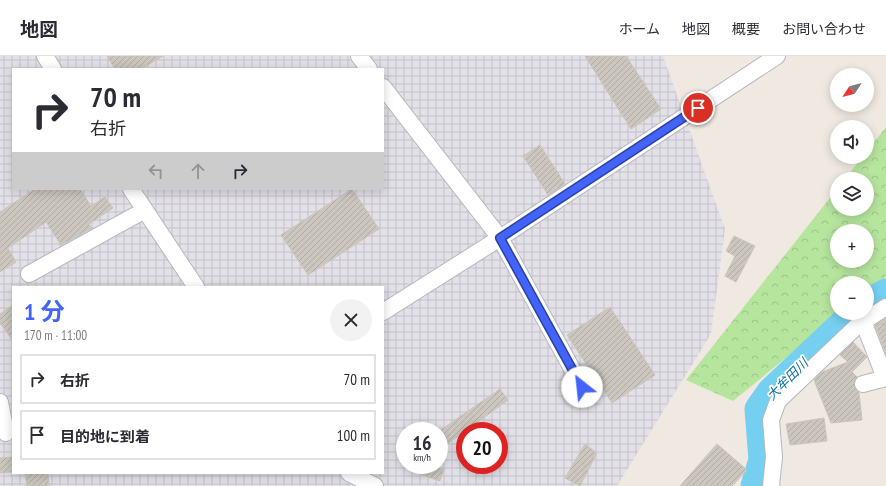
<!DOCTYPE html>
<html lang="ja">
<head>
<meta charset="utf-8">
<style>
	body { margin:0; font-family:"PT Sans Narrow","Noto Sans JP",sans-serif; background:#f2f2f3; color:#2b2b33; height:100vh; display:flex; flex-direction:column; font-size:15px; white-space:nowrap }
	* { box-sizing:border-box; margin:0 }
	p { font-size:13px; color:#7c7c81 }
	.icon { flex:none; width:22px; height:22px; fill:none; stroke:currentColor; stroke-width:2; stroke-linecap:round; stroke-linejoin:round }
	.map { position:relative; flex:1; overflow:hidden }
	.details { position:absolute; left:12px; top:230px; width:372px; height:188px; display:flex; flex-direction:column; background:#fff; border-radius:0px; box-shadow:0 2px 10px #0003 }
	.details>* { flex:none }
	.top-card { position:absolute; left:12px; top:12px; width:372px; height:122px; border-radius:0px; box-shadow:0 2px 10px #0003; background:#fff; color:#2b2b33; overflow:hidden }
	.needle { width:26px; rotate:234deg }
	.fabs { position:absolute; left:830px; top:12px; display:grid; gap:8px }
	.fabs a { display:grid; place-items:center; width:44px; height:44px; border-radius:50%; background:#fff; box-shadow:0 2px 10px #0003; font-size:20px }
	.speed { position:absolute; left:396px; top:366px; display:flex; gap:8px; font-size:20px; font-weight:700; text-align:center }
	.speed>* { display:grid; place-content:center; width:52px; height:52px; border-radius:50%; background:#fff; box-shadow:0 2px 10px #0003; line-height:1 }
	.speed small { font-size:10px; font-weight:400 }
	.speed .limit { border:6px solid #d22; background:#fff; color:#111 }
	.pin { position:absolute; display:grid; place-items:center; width:34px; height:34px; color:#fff; margin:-17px; border:2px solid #fff; border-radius:50%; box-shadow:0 1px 4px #0007 }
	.me { position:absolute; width:44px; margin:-22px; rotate:331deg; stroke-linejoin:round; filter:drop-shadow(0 0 3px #0008) }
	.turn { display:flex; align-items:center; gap:14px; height:84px; padding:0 12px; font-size:18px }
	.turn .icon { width:52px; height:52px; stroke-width:2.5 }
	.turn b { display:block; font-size:28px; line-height:34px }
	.lanes { display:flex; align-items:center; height:38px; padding:0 12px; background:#0003; justify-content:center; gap:20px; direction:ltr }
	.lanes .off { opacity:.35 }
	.round { display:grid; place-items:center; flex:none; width:42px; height:42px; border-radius:21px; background:#f2f2f3 }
	.head { display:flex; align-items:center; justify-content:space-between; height:68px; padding:0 12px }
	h1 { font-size:24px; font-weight:700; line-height:30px; color:#4264fb }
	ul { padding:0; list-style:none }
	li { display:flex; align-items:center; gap:12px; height:50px; margin:0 8px 6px; padding:0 4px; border:2px solid #e1e1e2; border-radius:0px }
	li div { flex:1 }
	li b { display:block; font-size:15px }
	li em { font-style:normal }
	header { display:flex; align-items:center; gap:24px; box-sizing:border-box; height:56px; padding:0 20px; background:#fff; border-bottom:1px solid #e1e1e2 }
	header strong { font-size:19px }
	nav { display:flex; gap:22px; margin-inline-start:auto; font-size:14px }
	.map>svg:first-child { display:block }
	.industrial { fill:url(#industrial-grid); fill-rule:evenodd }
	.forest { fill:url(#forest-crowns); fill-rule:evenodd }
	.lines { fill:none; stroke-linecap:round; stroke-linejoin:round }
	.river { stroke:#75cff0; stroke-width:29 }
	.building { fill:url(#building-hatch); stroke:#cbc5ba }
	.minor-casing { stroke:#b4b7c1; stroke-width:18 }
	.minor { stroke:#fff; stroke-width:16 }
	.route-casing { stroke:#2b41a3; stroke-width:10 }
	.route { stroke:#4264fb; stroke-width:7 }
	.labels { text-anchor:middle; stroke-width:3.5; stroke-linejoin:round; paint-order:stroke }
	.water-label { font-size:13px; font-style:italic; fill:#0d6fa3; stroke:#fff }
</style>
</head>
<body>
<header>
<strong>地図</strong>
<nav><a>ホーム</a><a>地図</a><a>概要</a><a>お問い合わせ</a></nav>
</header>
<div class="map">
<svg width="886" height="430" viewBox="0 0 886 430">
	<defs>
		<pattern id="industrial-grid" width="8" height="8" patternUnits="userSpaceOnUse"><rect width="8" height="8" fill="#e3e1e8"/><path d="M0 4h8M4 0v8" fill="none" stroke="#c3c1c7"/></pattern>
		<pattern id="forest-crowns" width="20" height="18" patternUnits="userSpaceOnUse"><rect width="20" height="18" fill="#b6e59e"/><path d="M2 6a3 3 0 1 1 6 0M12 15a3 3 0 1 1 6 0" fill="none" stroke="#9dc588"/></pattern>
		<pattern id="building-hatch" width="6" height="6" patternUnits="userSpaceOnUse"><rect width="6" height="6" fill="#cbc7bf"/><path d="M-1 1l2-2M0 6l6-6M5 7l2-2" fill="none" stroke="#afaba4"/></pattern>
	</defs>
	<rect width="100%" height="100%" fill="#efe9e1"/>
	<path class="industrial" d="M0,0H663L725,173L711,278L617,430H0ZM13,13H383V133H13ZM13,231H383V417H13ZM405,375H439V409H405ZM465,375H499V409H465Z"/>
	<path class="forest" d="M886,71V221L867,236V227H837V257H841L733,345L686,324L837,133V153H867V123H845L862,101H867V95ZM837,175H867V205H837Z"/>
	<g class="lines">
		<path class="river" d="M867,248L886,237
			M755,430L763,404L759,353L771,336L855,257"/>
	</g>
	<path class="building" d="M107,0H163L141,13H115Z
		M585,0H626L661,53L631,73Z
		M540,89L565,128L548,139L523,100Z
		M35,133H80L91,150L105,141L113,152L89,168L92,172L61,189L46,166L8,192L16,206L0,216V156Z
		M352,133L379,173L308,219L281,179Z
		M734,180L755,190L736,226L725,220L735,200L726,195Z
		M13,249V285L0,267V258Z
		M610,251L655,319L612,347L567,279Z
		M886,262V298L875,269Z
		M853,286L867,301L852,316L857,321L854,330L859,337L862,364L831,367L814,324L822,316L848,306L840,299Z
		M500,333L508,344L439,394V375Z
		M824,362L827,385L790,389L786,368Z
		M585,388L597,397L580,430L565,422Z
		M717,388L747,414L732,430H680Z
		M13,401V416L0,417V402Z
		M426,409L444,413L440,425L422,419Z
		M25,417H48L49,430H27Z"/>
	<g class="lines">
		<g class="minor-casing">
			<path id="minor" d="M45,0L53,13
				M359,0L369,13
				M383,31L500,182L582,331
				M131,133L196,231
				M29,218L145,154
				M383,256L500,182L777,0
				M863,265L885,322
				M863,328L886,322
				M0,346L6,377
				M349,417L375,430
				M771,430L774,401L771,364L778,345L858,269L886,251"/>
		</g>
		<use href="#minor" class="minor"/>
	</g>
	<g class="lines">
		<g class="route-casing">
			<path id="route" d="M582,331L500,182L698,52"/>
		</g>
		<use href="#route" class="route"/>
	</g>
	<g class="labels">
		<g class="water-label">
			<text transform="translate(787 323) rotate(-45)" y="5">大牟田川</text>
		</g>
	</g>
</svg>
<div class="fabs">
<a><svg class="needle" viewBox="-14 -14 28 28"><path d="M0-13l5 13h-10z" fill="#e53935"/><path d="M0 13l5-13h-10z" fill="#7c7c81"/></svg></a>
<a><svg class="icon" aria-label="sound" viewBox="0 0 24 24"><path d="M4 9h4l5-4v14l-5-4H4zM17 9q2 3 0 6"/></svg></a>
<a><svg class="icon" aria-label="layers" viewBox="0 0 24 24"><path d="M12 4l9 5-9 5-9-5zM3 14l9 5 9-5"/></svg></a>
<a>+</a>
<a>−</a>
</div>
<div class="speed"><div>16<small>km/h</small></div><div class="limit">20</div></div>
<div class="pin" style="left:698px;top:52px;background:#d93025"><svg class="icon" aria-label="arrive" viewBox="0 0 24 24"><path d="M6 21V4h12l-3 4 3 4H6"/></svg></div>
<svg class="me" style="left:582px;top:331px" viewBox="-20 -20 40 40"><circle r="19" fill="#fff"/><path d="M0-13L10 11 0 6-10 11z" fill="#4264fb"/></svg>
<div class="top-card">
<div class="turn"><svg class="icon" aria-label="right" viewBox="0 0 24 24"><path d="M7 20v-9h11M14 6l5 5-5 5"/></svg><div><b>70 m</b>右折</div></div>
<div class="lanes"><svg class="icon off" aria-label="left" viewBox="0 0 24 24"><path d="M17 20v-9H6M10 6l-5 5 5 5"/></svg><svg class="icon off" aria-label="ahead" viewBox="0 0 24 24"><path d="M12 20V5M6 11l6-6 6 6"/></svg><svg class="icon" aria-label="right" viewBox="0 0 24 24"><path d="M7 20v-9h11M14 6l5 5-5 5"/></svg></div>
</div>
<section class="details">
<div class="head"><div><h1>1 分</h1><p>170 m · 11:00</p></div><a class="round"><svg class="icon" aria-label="close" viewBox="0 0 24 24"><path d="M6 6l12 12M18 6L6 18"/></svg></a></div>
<ul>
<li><svg class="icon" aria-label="right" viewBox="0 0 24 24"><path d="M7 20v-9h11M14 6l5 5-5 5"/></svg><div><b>右折</b></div><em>70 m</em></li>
<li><svg class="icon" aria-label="arrive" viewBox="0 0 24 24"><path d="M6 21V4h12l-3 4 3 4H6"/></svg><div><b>目的地に到着</b></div><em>100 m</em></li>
</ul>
</section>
</div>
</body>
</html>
